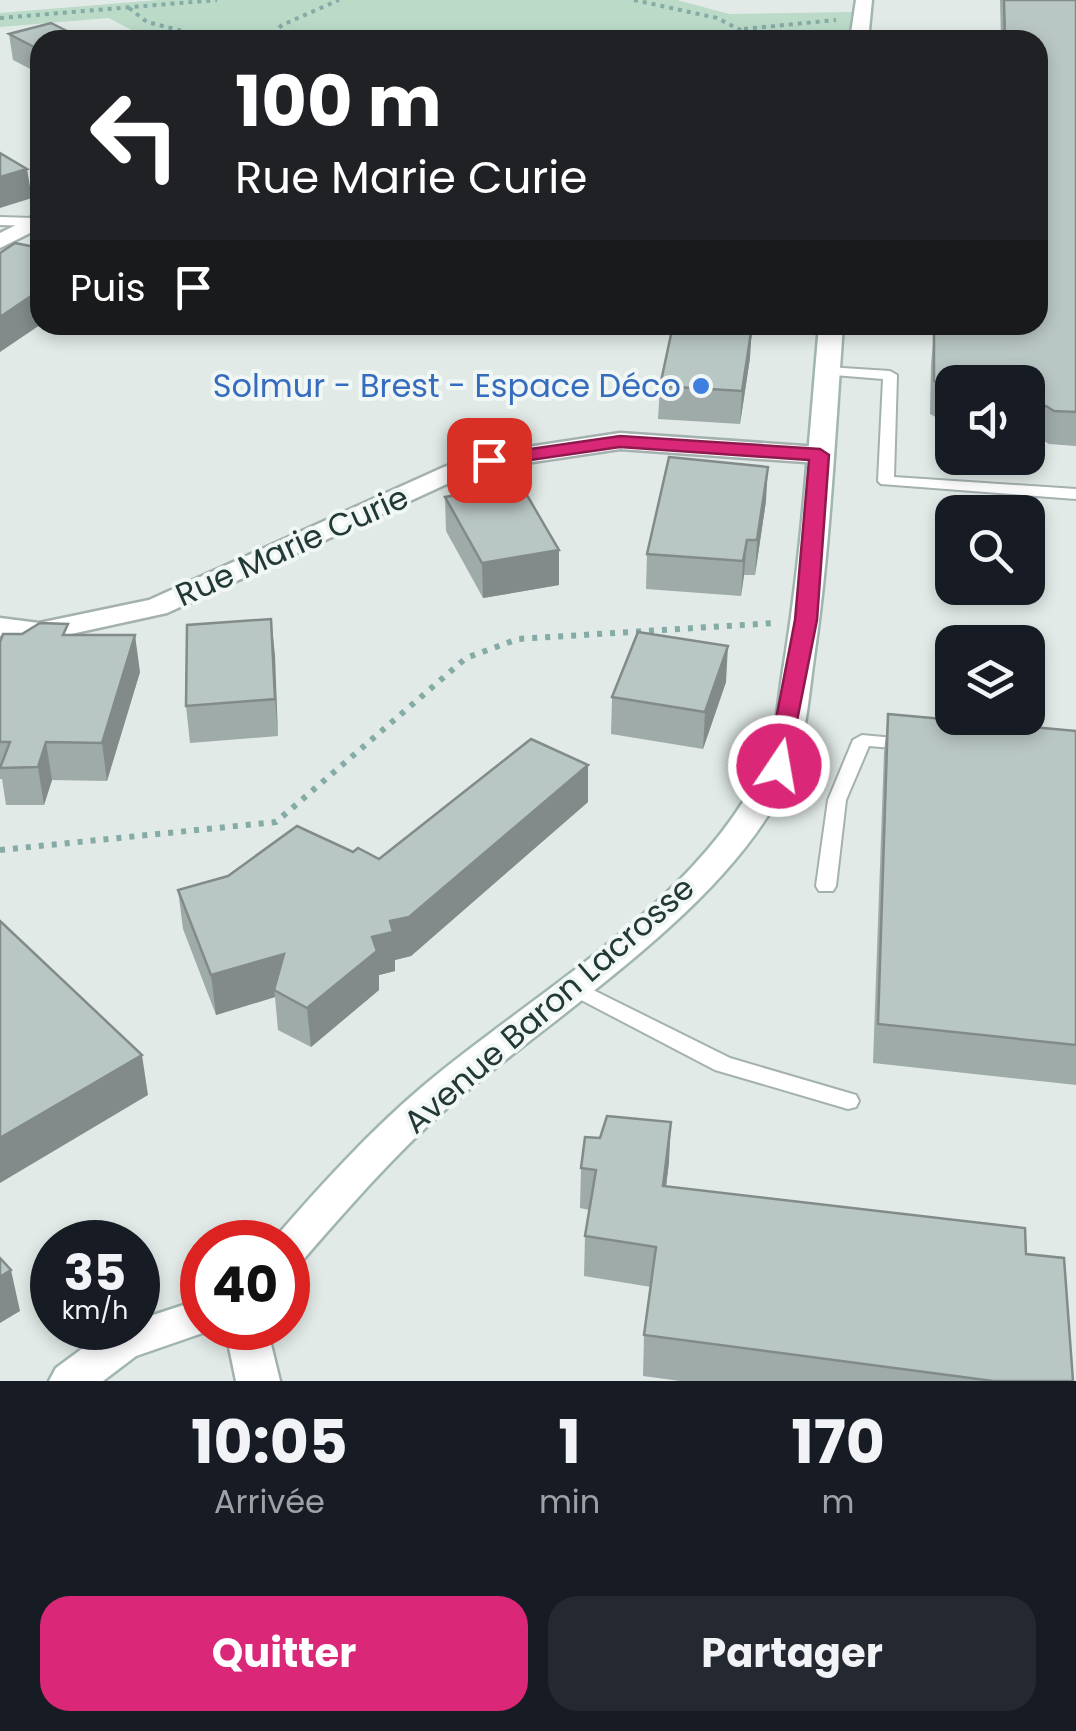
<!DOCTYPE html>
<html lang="fr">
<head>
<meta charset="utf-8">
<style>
	body { margin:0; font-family:Poppins,sans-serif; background:#242831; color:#f1f3f6; height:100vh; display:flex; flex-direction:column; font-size:38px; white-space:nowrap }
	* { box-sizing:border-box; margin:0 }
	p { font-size:32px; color:#9ea1a6 }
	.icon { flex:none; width:55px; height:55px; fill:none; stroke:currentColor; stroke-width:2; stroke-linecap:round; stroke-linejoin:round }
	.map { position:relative; height:1381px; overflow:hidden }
	.details { display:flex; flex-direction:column; background:#171b24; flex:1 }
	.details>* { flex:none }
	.banner { position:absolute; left:30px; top:30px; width:1018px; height:305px; border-radius:30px; box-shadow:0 5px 15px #0003; background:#202124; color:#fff; overflow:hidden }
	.fabs { position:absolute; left:935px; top:365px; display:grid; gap:20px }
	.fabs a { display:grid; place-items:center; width:110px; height:110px; border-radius:20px; background:#171b24; box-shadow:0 5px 15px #0003; font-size:50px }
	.speed { position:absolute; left:30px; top:1220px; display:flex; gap:20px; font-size:50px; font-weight:700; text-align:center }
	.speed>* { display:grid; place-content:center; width:130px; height:130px; border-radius:50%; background:#171b24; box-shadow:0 5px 15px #0003; line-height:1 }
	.speed small { font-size:25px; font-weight:400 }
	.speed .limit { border:15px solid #d22; background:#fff; color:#111 }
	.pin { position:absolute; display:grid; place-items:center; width:85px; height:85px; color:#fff; margin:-42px; border-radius:20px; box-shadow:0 5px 15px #0006 }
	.me { position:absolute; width:110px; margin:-55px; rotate:12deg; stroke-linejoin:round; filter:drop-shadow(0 0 8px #0008) }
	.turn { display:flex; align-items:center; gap:35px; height:210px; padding:0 40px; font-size:45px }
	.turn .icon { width:130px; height:130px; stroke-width:2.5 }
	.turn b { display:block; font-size:70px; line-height:85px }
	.then { display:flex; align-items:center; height:95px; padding:0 40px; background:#0003; gap:20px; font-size:38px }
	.eta { display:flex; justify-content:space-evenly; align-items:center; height:170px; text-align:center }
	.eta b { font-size:60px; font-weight:700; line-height:70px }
	.primary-button { display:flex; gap:20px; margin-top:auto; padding:20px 40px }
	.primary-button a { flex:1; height:115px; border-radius:30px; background:#db2777; color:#fff; font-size:40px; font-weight:700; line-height:115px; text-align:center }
	.primary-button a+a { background:#242831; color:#f1f3f6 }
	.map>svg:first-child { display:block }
	.green { fill:#bbdac8 }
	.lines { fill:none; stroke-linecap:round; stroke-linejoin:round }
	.lane-casing { stroke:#a4b1af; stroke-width:4 }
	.street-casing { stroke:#a4b1af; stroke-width:5 }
	.secondary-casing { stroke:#a1b5b1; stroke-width:5 }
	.path-far1 { stroke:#84aba5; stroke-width:4; stroke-dasharray:4 5; stroke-linecap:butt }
	.path { stroke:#84aba5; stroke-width:6; stroke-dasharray:5 8; stroke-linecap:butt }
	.lane { fill:#fff; fill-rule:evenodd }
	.street { fill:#fff; fill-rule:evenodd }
	.secondary { fill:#fff; fill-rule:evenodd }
	.wall { fill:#9faba9 }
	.shaded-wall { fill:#828b89 }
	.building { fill:#b9c7c4; stroke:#828b89; stroke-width:2.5 }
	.route { fill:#db2777; stroke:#8e194d; stroke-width:2.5 }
	.shop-dot { fill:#3f7fe0; stroke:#f1f7f5; stroke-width:4 }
	.labels { text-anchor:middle; stroke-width:8; stroke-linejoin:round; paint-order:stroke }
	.shop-label { font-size:32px; fill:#366cbe; stroke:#f1f7f5; text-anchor:end }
	.street-label { font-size:32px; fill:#233937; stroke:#f1f7f5 }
</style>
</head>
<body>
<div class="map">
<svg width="1076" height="1381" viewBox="0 0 1076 1381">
	<rect width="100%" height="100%" fill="#e1eae7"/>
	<path class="green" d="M158,0H677L729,14L852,12L848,40H150L109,18L0,27V13Z"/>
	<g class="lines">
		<g class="lane-casing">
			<path id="lane" d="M0,217L33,218L39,222L33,226L0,225Z
				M827,367L890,371L897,375L894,477L1076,489V499L881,484L878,481L883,379L822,374L820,371Z
				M862,735L905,739L914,744L905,749L869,746L846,800L836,886L833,891H819L816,886L828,800L853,740Z
				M571,979L730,1058L856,1095L859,1101L856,1107L848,1109L715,1070L564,991L561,986L564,981Z"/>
		</g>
		<g class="street-casing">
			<path id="street" d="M40,213V228L0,248V233Z
				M620,433L819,447L832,455L819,463L620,449L492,468L462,477L167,613L39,641L0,636V618L39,623L149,600L444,467L489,453Z
				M225,1328H267L280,1381H236Z"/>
		</g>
		<g class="secondary-casing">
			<path id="secondary" d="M856,0H872L868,40H850Z
				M819,325H843C835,436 830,548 814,658C809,692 807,730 795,762C745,899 555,1013 448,1107C395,1154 348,1208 302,1261L288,1266V1242H272L274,1239C320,1186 368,1133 422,1087C534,992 696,904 762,768C777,737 778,698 784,664C802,552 809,438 819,325Z
				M202,1299V1328H217L136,1356L103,1381H49L56,1368L106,1331L138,1328V1320Z"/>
		</g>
		<path class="path-far1" d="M634,0L717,18L760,40
			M129,8L147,22L218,40
			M0,18L217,0
			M744,29L836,20
			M266,40L282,25L339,0"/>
		<path class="path" d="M0,850L276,822L466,658L518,639L775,623"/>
		<use href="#lane" class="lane"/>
		<use href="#street" class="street"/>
		<use href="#secondary" class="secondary"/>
	</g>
	<path class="wall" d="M1000,0H1076V446L1049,444L1041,439H1028V382H952V426L930,414L931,364L934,332H938V325H1038V40H1001Z
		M9,34L40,40V74L13,60Z
		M750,358L740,424L658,419L660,386Z
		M445,497L559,585L483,598L446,531Z
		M766,501L755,575H744L741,596L646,589L647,554Z
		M271,619L278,736L190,743L186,706Z
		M69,635L140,672L107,781L52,780L44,805H6L2,779H0V642Z
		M726,682L703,749L611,734L612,697Z
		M888,714L1076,731V1085L873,1063L884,752Z
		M588,802L411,956L395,960V971L379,975V990L311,1047L278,1030L275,997L216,1015L183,929L178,890L353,852L379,859Z
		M669,1162L666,1187L1026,1254L1073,1381H680L643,1376L644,1335L651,1287L584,1276L585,1236L589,1210L580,1208L581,1168Z"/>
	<path class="shaded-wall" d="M27,169L32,198L0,208V177Z
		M40,290V325L0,352V317Z
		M752,326L750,358L740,424L742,391Z
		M768,467L766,501L755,575L757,540Z
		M747,540L744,575L741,596L743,561Z
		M559,550V585L483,598L482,563Z
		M271,619L275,655L278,736L275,699Z
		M135,635L140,672L107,781L102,743Z
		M728,646L726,682L703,749L705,712Z
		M46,742L52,780L44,805L38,767Z
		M588,765V802L411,956L395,960V971L379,975V990L311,1047L307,1008L372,937Z
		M284,954L274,990L275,997L216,1015L211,975Z
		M142,1055L148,1095L0,1183V1138Z
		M671,1122L669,1162L661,1227L663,1186Z
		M11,1270L20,1311L0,1323V1277Z"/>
	<path class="building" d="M1004,0H1076V412L1054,411L1046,406H1028V382H952V392L934,381V332H942V325H1038V40H1005Z
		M51,23L85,40H40V50L9,34Z
		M0,153L27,169L0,177Z
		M15,243L40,248V290L0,317V253Z
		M673,325L752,326L742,391L660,386Z
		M669,457L768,467L757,540H747L743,561L647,554Z
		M521,485L559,550L482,563L445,497Z
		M271,619L275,699L186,706L187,625Z
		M40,623L68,624L63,635H135L102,743L46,742L38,767L0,768L10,742H0V642L3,634H22Z
		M638,632L728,646L705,712L612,697Z
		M888,714L1076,731V1045L878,1024Z
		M531,739L588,765L409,917L390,921L393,932L372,937L377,951L307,1008L274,990L284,954L211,975L178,890L228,876L297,826L353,852L358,848L379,859Z
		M0,921L142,1055L0,1138Z
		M607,1116L671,1122L663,1186L1025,1228L1026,1254L1064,1258L1073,1381H993L644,1335L656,1247L585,1236L596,1170L581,1168L585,1137L600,1138Z
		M0,1258L11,1270L0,1277Z"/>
	<path class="route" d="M620,436L820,449L829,455L817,620L787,771H770L767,766L795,620L809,460L620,447L489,466L479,460L489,455Z"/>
	<circle class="shop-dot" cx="701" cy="386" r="10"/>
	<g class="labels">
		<g class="shop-label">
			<text x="681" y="397">Solmur - Brest - Espace Déco</text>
		</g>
		<g class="street-label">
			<text transform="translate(292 546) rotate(-24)" y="11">Rue Marie Curie</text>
			<text transform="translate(549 1005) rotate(-41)" y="11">Avenue Baron Lacrosse</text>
		</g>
	</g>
</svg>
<div class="fabs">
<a><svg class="icon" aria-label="sound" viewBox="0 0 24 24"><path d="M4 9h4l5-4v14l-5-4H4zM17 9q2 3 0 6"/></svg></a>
<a><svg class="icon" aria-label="search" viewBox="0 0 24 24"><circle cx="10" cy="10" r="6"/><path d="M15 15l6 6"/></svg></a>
<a><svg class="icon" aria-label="layers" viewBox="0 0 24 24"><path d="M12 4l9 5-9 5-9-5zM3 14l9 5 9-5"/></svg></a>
</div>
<div class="speed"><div>35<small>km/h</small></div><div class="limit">40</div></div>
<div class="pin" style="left:489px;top:460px;background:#d93025"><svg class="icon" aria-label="arrive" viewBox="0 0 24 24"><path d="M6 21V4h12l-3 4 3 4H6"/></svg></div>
<svg class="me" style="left:779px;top:766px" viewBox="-20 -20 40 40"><circle r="17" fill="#db2777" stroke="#fff" stroke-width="3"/><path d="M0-11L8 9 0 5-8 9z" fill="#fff"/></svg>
<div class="banner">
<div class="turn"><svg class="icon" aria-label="left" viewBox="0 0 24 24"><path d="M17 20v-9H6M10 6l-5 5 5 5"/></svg><div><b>100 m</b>Rue Marie Curie</div></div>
<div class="then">Puis<svg class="icon" aria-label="arrive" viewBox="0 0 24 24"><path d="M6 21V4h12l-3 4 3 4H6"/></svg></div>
</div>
</div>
<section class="details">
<div class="eta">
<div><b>10:05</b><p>Arrivée</p></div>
<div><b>1</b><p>min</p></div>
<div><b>170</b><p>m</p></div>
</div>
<div class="primary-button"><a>Quitter</a><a>Partager</a></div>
</section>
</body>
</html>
